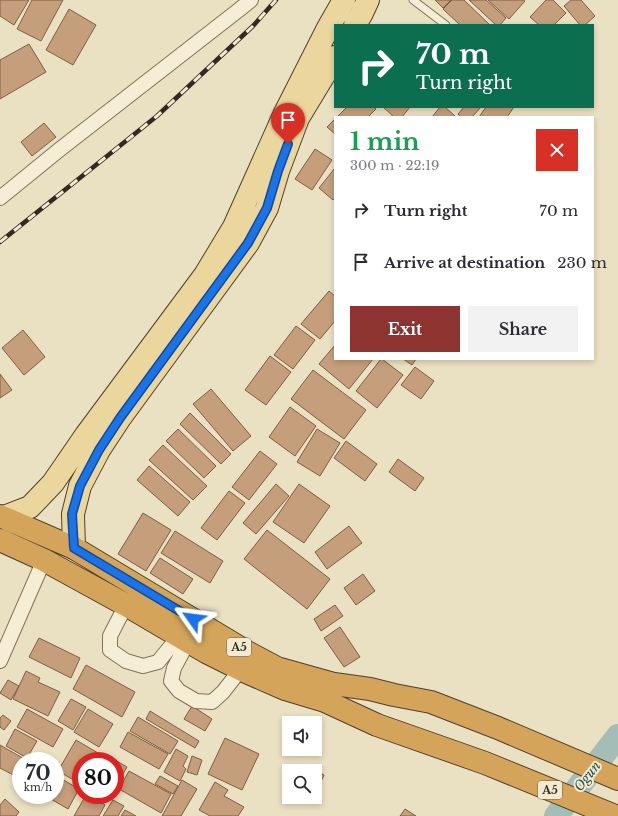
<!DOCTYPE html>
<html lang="en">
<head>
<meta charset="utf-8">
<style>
	body { margin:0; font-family:"Libre Baskerville",serif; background:#f2f2f3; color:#2b2b33; height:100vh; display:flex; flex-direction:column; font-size:15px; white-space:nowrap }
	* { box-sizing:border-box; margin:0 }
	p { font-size:13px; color:#7c7c81 }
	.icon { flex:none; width:22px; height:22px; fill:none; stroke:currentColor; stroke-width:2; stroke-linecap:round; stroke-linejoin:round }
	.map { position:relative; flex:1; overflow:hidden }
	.side { position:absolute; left:334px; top:116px; width:260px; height:244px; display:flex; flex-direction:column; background:#fff; border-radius:0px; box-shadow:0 2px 6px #0003 }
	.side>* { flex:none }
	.hud { position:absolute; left:334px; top:24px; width:260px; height:84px; border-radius:0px; box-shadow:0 2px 6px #0003; background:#0b6e4f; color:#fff; overflow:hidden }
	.fabs { position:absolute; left:282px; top:716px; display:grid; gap:8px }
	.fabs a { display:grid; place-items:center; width:40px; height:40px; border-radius:0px; background:#fff; box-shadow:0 2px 6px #0003; font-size:20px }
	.speed { position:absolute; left:12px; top:752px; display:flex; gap:8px; font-size:20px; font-weight:700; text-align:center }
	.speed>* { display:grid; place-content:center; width:52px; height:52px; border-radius:50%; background:#fff; box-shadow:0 2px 6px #0003; line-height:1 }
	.speed small { font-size:10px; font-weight:400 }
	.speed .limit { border:6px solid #d22; background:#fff; color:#111 }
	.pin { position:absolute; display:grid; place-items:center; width:34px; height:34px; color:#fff; margin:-41px -17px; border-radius:50% 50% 50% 0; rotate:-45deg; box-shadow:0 0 4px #0007 }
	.pin .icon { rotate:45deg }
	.me { position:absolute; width:44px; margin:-22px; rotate:301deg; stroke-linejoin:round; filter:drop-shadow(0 0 3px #0008) }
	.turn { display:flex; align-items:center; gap:14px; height:84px; padding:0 16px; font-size:18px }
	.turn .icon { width:52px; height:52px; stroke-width:2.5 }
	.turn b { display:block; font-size:28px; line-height:34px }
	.round { display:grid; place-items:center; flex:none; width:42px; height:42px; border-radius:0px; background:#f2f2f3 }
	.summary { display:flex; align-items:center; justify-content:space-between; height:68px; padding:0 16px }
	h1 { font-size:24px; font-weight:700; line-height:30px; color:#1e9e55 }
	.cta { display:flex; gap:8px; margin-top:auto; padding:8px 16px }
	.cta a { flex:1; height:46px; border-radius:0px; background:#8d3430; color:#fff; font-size:16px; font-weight:700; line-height:46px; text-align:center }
	.cta a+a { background:#f2f2f3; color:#2b2b33 }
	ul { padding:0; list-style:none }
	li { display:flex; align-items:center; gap:12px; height:52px; padding:0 16px }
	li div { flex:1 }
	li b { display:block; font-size:15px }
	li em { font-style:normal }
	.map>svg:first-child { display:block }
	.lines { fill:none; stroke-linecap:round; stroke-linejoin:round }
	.river { stroke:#a4bdb7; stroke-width:24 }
	.building { fill:#c59e7b; stroke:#805e43 }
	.lane-casing { stroke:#82725b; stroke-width:9 }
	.street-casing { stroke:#82725b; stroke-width:16 }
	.primary-casing { stroke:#50402f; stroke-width:24 }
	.highway-casing { stroke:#50402f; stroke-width:24 }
	.lane { stroke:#f6edd5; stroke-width:7 }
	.street { stroke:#f6edd5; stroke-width:14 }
	.primary { stroke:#ebd69d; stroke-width:22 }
	.highway { stroke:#d3a459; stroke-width:22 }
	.rail-casing { stroke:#33291e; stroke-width:4.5 }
	.rail { stroke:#f2ead1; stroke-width:3; stroke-dasharray:9; stroke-linecap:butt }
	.route-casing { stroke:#114b97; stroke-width:10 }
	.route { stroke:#1a73e8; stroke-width:7 }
	.labels { text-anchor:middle; stroke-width:4; stroke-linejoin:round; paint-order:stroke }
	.shield { fill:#f2ead1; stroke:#6c6354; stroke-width:1 }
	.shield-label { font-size:11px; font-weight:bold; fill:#33291e }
	.water-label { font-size:13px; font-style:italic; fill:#2e5252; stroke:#f2ead1 }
</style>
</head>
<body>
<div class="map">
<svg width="618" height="816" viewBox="0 0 618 816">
	<rect width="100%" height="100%" fill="#eae0c2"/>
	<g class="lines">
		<path class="river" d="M556,816L618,736"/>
	</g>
	<path class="building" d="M0,0H29L14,25L0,16Z
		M32,0H63L41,41L17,29Z
		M435,0H451L443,8Z
		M452,0H464L490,25H460L443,9Z
		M469,0H486L506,18L500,25H496Z
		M488,0H523L525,1L509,19Z
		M546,0H553L566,13L554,25H539L530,17Z
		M571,0H581L595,16L585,25H580L564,6Z
		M69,9L96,25L73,65L46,50Z
		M29,44L46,72L0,99V60Z
		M347,107H373L376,109L368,117H337Z
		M383,107H410L402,117H394Z
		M440,107H445L455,116V117H432Z
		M464,107H481L472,117H461L458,114Z
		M486,107H514L507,117H479Z
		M335,119V134L327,127Z
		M44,123L56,137L32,156L21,142Z
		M315,149L332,160L312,190L295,179Z
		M335,168V198L333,200L319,188Z
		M329,291L335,296V321L320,339L301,324Z
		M296,326L315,340L293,369L274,355Z
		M23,330L45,357L24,375L2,348Z
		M335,345V359H373L349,389L319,364Z
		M270,356L291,372L266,405L245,390Z
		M381,359H382L403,375L377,408L356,391Z
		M403,359H416L412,365Z
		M415,367L434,381L421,399L401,385Z
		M313,370L366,410L344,439L291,399Z
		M0,374L12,390L0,398Z
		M211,389L251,436L233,451L193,404Z
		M290,407L316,426L295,456L269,437Z
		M190,413L231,454L221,464L180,424Z
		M178,429L216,466L204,478L166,441Z
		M317,429L340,443L320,476L297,462Z
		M346,441L377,464L365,481L334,458Z
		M163,445L207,486L193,500L149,460Z
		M260,451L277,464L249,500L232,487Z
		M398,459L424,478L415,491L389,472Z
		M149,466L190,502L178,516L137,480Z
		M276,484L289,496L256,534L243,523Z
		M299,484L330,506L304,543L273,522Z
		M229,491L245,503L217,540L201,528Z
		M143,513L171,530L146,571L118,554Z
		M349,526L362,543L327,569L315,552Z
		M267,530L330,579L307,609L244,559Z
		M175,531L223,561L210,583L161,553Z
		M160,558L193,579L183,594L150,573Z
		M363,574L375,591L356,605L344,588Z
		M335,605L343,616L321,631L314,619Z
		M340,627L360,657L344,667L324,638Z
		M39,638L80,658L71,678L29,657Z
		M86,665L135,692L122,717L73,689Z
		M26,671L40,678L38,682L60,692L48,716L13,699Z
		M8,680L19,686L11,700L0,693Z
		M71,699L86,707L73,730L58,721Z
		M192,706L212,719L205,731L184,719Z
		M27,709L63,729L53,747L17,727Z
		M88,709L113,724L99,747L74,732Z
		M150,711L199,741L195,748L146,719Z
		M3,715L11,721L4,730L0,727V718Z
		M138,717L178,741L170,754L130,731Z
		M15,729L37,741L27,758L6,746Z
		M128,732L168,754L159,769L120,747Z
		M225,738L259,754L242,790L208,774Z
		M76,740L98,753L93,761H81V781L79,783L58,771Z
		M0,745L28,761H21V779L0,768Z
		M176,749L188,756L183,766L186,769L180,781L164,772Z
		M108,756L127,767L115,788V761H105Z
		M192,756L202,760L197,775L187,772Z
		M305,765L324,775L315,795V771H302Z
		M129,771L171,794L161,813L119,789Z
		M55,775L79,789L68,809L44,795H55Z
		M160,776L178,786L173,794L155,784Z
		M182,780L197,789L181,816H162Z
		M215,782L228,790L224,796L244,807L238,816H210L199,810Z
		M86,795H89L105,805L99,816H74Z
		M94,795H111L107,802Z
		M5,799L19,812L16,816H0V805Z
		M113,800L124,806L118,816H103Z
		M405,809L416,816H400Z
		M125,810L136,816H121Z"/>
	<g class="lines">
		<g class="lane-casing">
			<path id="lane" d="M413,0L446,25"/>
		</g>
		<g class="street-casing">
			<path id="street" d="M0,198L59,150L240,9L251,0
				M126,605L110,636V650L126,661L143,666L158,662L179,636
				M188,642L174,668L171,681L179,691L196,701L212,702L223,692L241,669
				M0,661L44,560"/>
		</g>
		<g class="primary-casing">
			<path id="primary" d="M355,25L362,13L368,0
				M4,517L30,507L53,483L86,435L205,275L234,227L285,113L328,28L344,0
				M74,548L73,514L80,486L99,450L120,418L248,243L267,208L278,171L298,118L335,57"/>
		</g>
		<g class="highway-casing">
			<path id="highway" d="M0,516L74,548L247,652L277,668L334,684L370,689L394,695L431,702L498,728L618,779
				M0,540L44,560L126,605L206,652L246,672L285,689L325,701L377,725L485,763L615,816"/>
		</g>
		<use href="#lane" class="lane"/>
		<use href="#street" class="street"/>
		<use href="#primary" class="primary"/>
		<use href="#highway" class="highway"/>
		<g class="rail-casing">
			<path id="rail" d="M0,242L157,116L253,26L276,0"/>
		</g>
		<use href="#rail" class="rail"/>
	</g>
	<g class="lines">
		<g class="route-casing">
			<path id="route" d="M193,619L74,548L72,514L80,486L99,450L120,418L248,243L267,208L278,171L288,144"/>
		</g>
		<use href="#route" class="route"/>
	</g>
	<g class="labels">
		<g class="shield">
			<rect x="227" y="638" width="24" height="18" rx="3"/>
			<rect x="538" y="781" width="24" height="18" rx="3"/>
		</g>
		<g class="shield-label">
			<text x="239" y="651">A5</text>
			<text x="550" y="794">A5</text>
		</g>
		<g class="water-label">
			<text transform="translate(587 776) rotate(-52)" y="5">Ogun</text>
		</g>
	</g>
</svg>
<div class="fabs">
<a><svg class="icon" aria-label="sound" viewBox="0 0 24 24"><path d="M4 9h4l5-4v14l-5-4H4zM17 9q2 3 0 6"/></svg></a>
<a><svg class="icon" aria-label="search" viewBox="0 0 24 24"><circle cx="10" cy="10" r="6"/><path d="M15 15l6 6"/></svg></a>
</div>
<div class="speed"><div>70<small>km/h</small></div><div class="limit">80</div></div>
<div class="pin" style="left:288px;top:144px;background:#d93025"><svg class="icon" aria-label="arrive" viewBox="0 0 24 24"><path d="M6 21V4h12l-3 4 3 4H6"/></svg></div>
<svg class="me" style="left:193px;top:619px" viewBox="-20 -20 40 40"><path d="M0-17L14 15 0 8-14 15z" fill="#1a73e8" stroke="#fff" stroke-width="4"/></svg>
<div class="hud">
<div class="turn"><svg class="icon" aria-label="right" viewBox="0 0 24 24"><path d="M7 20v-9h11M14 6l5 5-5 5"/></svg><div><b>70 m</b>Turn right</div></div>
</div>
<section class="side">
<div class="summary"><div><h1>1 min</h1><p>300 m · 22:19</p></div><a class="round" style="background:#d93025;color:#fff"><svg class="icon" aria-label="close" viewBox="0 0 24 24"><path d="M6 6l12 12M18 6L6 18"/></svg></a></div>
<ul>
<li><svg class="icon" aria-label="right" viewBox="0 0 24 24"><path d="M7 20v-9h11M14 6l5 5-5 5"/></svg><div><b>Turn right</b></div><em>70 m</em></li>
<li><svg class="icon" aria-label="arrive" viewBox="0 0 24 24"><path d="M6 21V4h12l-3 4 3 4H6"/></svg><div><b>Arrive at destination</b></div><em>230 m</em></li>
</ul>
<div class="cta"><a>Exit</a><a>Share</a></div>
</section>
</div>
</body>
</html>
